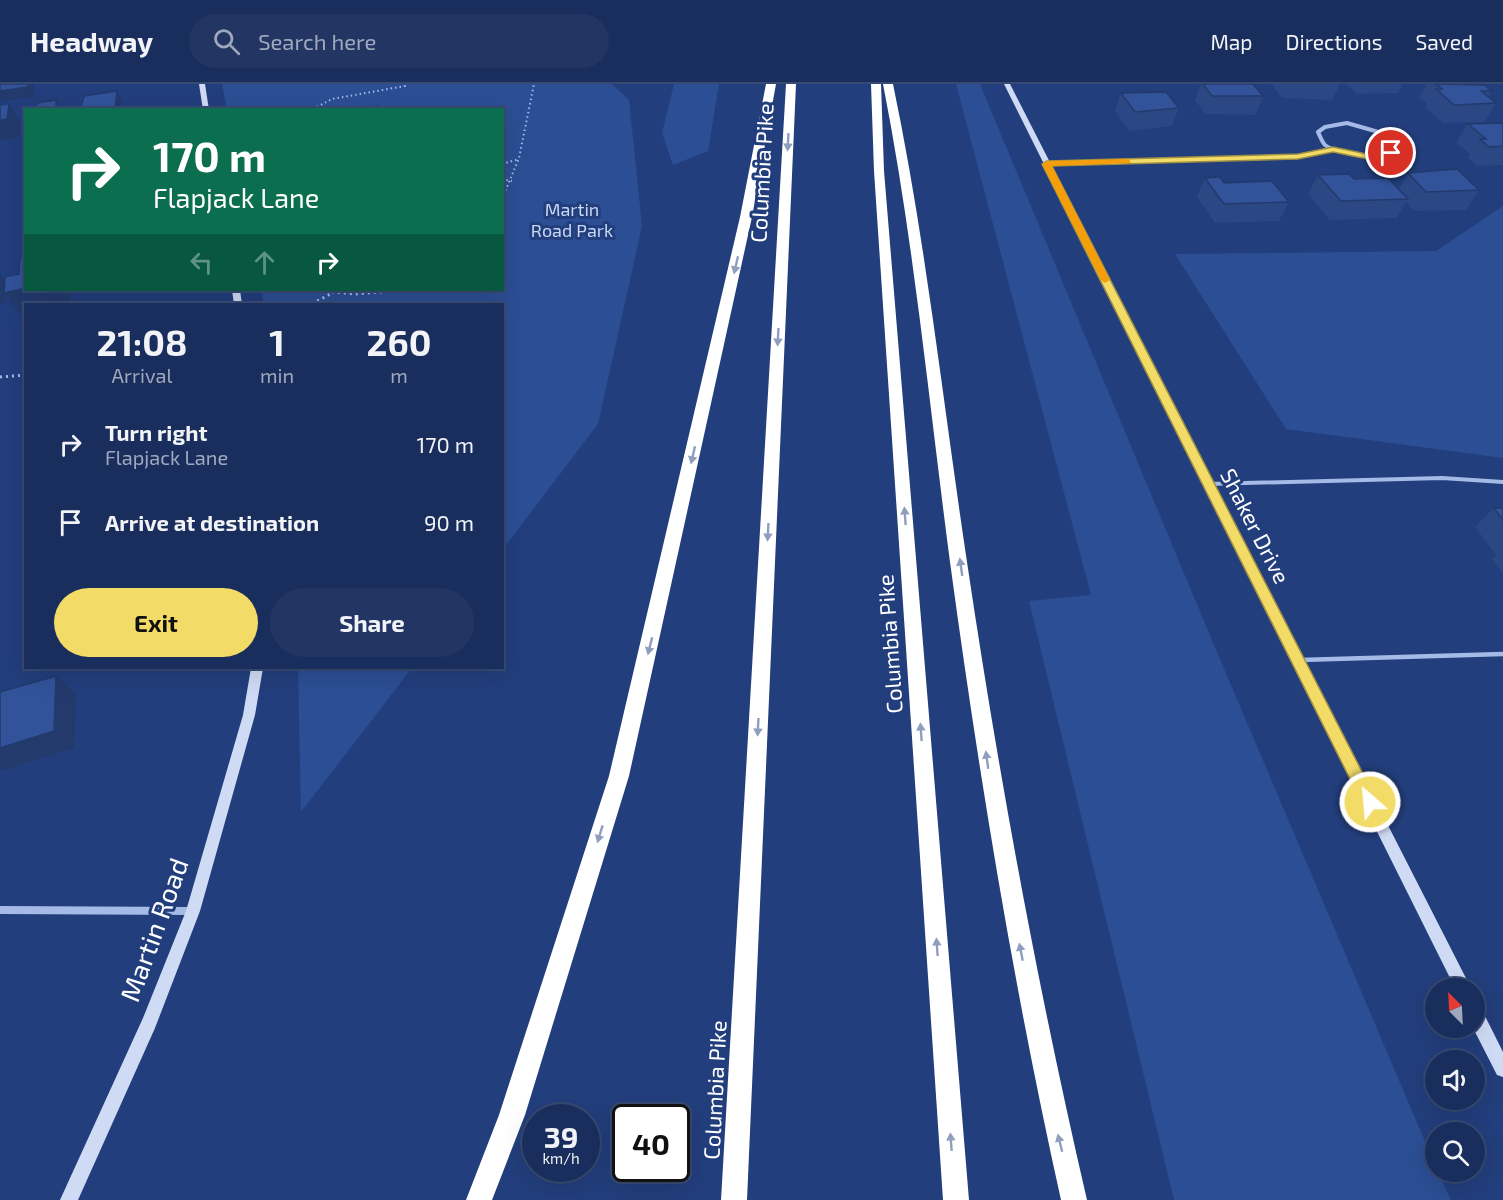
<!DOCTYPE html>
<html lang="en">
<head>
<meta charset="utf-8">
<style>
	body { margin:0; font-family:"Exo 2",sans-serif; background:#233663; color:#f1f3f6; height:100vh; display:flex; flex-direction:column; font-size:22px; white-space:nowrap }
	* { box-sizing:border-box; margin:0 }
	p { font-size:20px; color:#9fa8bc }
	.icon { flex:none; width:33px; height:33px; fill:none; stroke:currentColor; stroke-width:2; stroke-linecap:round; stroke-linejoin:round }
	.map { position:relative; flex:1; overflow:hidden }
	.panel { position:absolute; left:24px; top:219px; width:480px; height:366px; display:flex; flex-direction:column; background:#1a2e5d; border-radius:0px; box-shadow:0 6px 24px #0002,0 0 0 2px #384a72 }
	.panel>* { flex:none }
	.guide { position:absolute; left:24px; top:24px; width:480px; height:183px; border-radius:0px; box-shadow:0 6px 24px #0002,0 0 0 2px #384a72; background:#0b6e4f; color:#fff; overflow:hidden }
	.needle { width:39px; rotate:336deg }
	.buttons { position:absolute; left:1425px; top:894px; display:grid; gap:12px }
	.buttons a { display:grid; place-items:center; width:60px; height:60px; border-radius:50%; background:#1a2e5d; box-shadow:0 6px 24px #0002,0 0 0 2px #384a72; font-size:30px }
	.speed { position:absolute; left:522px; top:1020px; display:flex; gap:12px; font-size:30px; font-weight:700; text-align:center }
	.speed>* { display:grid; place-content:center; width:78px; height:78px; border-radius:50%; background:#1a2e5d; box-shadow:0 6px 24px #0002,0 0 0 2px #384a72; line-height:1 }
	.speed small { font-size:15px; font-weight:400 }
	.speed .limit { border:3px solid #111; border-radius:9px; background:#fff; color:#111 }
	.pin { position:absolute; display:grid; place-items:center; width:51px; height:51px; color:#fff; margin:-26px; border:3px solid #fff; border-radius:50%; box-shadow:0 2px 6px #0007 }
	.me { position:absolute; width:66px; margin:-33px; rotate:333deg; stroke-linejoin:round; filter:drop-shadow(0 0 4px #0008) }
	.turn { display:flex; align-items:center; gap:21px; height:126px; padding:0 30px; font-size:27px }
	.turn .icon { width:78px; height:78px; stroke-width:2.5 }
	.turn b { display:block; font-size:42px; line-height:51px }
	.lanes { display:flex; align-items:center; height:57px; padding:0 30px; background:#0003; justify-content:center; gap:30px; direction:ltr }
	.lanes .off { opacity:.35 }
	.eta { display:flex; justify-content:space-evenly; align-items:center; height:102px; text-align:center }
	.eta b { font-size:36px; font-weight:700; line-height:42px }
	.primary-button { display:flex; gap:12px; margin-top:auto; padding:12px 30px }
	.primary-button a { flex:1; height:69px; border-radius:36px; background:#f2db67; color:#111; font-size:24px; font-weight:700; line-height:69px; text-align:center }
	.primary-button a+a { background:#233663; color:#f1f3f6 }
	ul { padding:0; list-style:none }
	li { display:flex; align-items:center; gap:18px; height:78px; padding:0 30px }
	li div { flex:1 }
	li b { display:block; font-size:22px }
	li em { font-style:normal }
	header { display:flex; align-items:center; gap:36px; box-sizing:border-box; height:84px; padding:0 30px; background:#1a2e5d; border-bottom:2px solid #384a72 }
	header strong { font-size:28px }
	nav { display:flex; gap:33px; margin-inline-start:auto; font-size:21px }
	.search { width:420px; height:54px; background:#233663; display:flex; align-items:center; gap:15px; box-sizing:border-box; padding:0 21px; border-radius:33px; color:#9fa8bc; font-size:22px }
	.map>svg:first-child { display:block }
	.green { fill:#2c4e94 }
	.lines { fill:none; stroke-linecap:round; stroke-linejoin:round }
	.path-far1 { stroke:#a5bae6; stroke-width:2; stroke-dasharray:1.5 3; stroke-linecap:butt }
	.path { stroke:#a5bae6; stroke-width:3; stroke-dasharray:2 4; stroke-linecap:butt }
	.lane-far1 { stroke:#a5bae6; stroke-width:4 }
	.lane { stroke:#a5bae6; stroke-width:4.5 }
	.street-far1 { stroke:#a5bae6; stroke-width:4 }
	.street { stroke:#a5bae6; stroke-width:8 }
	.secondary { fill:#cfdbf5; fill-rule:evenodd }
	.highway { fill:#fff; fill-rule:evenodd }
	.wall { fill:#2b4784 }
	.shaded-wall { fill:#233a6c }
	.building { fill:#32539a; stroke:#233a6c; stroke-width:1.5 }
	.oneway { fill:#909ebe }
	.route { fill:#f2db67; stroke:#9d8e43; stroke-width:1.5 }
	.slow { fill:#f59e0b }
	.labels { text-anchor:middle; stroke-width:6; stroke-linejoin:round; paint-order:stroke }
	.far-park-label { font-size:18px; fill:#c8d7f5; stroke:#223e7c }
	.street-label { font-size:22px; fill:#fff; stroke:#223e7c }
	.near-street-label { font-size:27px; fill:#fff; stroke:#223e7c }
</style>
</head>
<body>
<header>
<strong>Headway</strong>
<div class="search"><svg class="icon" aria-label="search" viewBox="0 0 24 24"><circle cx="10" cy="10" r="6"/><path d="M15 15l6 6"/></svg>Search here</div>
<nav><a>Map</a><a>Directions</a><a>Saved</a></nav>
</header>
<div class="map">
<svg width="1503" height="1116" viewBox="0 0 1503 1116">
	<rect width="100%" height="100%" fill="#223e7c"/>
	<path class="green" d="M222,0H612L629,16L642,142L598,340L503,465L502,220H264L261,206H502V26L227,25Z
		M674,0H719L708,67L673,81L662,49Z
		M956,0H980L1211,554L1435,1081L1436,1088H1438L1451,1116H1174L1029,517L1091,511Z
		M1503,122V374L1286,345L1175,170L1436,167Z
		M298,584H412L301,728Z"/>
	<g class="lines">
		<path class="path-far1" d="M313,25L332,15L405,2L404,0
			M296,26H318
			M502,80L519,75
			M502,95L512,97
			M502,115L519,74L534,0"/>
		<path class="path" d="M314,206L355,210L406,206
			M312,220L332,209
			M0,293L26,291"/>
		<path class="lane-far1" d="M1208,400L1442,394L1503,398"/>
		<path class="lane" d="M1300,576L1503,570"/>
		<path class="street-far1" d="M1347,39L1382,49L1395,64C1384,77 1338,71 1325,61C1322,58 1320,52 1318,48L1325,43Z
			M1047,80L1297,72L1333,65"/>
		<path class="street" d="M0,826L192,827"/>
		<path class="secondary" d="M199,0H205L209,26H203Z
			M1004,0H1010L1471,904H1455Z
			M232,206H240L242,220H234Z
			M251,584H263L255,631L200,827L155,944L78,1116H60L143,934L186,827L243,631Z
			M1474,920L1480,922L1503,968V993L1497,991L1473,944Z"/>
		<path class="highway" d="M766,0H776L752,133L629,692L525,1031L492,1116H466L499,1031L609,692L740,133Z
			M786,0H796L747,1116H721Z
			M871,0H881L884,87L969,1116H943L874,87Z
			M883,0H893C926,158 943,319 967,478C999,693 1038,905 1087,1116H1061C1014,905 979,692 950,478C929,319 914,158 883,0Z"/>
	</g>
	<path class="wall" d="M1201,0H1253L1263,12L1256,31L1205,30L1195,16Z
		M1271,0H1340L1332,16L1282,14Z
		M1346,0H1403L1398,9L1357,10Z
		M1427,0H1471L1492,7L1488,13L1496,19L1484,38L1443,39L1425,23L1427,20L1419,13Z
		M1121,9L1179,24L1172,42L1129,47L1115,27Z
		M1503,39V81L1477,82L1468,74L1470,70L1456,58L1468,40Z
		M1408,89L1479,106L1466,126L1414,127L1406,118L1397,134L1330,136L1308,110L1318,91L1354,95L1399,105Z
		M1205,94L1224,99L1289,118L1279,137L1215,139L1197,113Z
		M1494,424H1503V490L1492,475L1496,471L1475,443Z"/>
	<path class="shaded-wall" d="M28,0H34V12L0,18V7Z
		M117,7L122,16L121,26H115Z
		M56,16L62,26H56Z
		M9,20L20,38L19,53L0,56V36Z
		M0,190L7,199L26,204V206H70V217L57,220H26V227L19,229L6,211L5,219L0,220Z
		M56,592L76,609L74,664L0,687V664Z"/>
	<path class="building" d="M0,0H28V3L0,7Z
		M1203,0H1253L1263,12H1212Z
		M1436,0L1484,1L1492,7H1481L1496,19L1454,21L1436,5H1442Z
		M117,7L115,26H80L84,12Z
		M1166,8L1179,24L1135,28L1121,9Z
		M56,16V26H37V19Z
		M9,20L7,35L0,36V21Z
		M376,22L393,26H370Z
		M1503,39V62L1489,63L1480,55H1486L1468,40Z
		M1457,85L1479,106L1426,108L1408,89Z
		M1349,90L1354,95L1388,94L1408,115L1341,117L1318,91Z
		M1220,93L1224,99L1272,97L1289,118L1224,120L1205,94Z
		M26,173V204L4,209L5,193L19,190L20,174Z
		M1494,424H1503V436Z
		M56,592L54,647L0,664V608Z"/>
	<defs><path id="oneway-solid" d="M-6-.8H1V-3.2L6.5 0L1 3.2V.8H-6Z" transform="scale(1.5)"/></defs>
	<g class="oneway">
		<use href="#oneway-solid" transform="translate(788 58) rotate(93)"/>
		<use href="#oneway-solid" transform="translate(736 181) rotate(103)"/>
		<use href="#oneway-solid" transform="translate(778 253) rotate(93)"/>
		<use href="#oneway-solid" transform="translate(693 371) rotate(103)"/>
		<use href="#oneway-solid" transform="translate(905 432) rotate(-94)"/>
		<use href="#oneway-solid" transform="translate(768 448) rotate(93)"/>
		<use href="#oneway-solid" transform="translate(961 483) rotate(-98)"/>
		<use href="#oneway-solid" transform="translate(650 562) rotate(104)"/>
		<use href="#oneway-solid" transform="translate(758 643) rotate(93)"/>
		<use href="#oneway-solid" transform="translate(921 648) rotate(-94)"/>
		<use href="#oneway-solid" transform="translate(987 676) rotate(-98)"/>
		<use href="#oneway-solid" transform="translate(600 750) rotate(107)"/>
		<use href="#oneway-solid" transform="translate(937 863) rotate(-94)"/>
		<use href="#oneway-solid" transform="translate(1021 868) rotate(-101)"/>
		<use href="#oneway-solid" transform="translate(951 1058) rotate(-94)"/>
		<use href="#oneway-solid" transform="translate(1060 1059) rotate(-104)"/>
	</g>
	<path class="route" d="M1333,63L1372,71L1391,66L1395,69L1372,76L1333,68L1298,75L1052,82L1375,713L1377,718L1375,723L1370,725L1364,723L1042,80L1047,77L1298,70Z"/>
	<path class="slow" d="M1129,75L1131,79L1052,82L1110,196L1105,199L1101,196L1042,80L1047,77Z"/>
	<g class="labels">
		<g class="far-park-label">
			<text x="572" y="132">Martin<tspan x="572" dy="21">Road Park</tspan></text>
		</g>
		<g class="street-label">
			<text transform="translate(762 89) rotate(-87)" y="8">Columbia Pike</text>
			<text transform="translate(1255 442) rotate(63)" y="8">Shaker Drive</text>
			<text transform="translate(890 560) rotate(-94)" y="8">Columbia Pike</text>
			<text transform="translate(715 1006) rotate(-87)" y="8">Columbia Pike</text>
		</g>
		<g class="near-street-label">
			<text transform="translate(155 846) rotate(-70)" y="9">Martin Road</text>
		</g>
	</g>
</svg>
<div class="buttons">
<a><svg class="needle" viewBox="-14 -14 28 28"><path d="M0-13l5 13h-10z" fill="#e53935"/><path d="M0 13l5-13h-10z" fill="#9fa8bc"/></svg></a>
<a><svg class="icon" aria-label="sound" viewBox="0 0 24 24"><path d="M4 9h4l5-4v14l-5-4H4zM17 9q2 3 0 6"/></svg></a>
<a><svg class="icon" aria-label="search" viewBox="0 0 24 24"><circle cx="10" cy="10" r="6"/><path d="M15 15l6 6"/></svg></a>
</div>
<div class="speed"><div>39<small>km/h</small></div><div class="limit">40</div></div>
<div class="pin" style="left:1391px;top:69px;background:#d93025"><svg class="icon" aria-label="arrive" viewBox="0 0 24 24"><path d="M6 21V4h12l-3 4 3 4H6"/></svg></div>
<svg class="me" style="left:1370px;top:718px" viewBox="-20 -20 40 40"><circle r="17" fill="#f2db67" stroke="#fff" stroke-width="3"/><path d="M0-11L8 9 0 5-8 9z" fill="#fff"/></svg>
<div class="guide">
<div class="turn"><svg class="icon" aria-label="right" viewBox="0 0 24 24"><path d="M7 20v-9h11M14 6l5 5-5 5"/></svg><div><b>170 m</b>Flapjack Lane</div></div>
<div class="lanes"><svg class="icon off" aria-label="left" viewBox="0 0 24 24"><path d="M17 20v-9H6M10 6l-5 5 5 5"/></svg><svg class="icon off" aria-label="ahead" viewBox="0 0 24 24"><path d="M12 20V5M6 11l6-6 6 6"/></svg><svg class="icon" aria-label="right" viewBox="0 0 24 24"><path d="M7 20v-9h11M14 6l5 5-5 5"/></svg></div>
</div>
<section class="panel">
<div class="eta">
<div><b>21:08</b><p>Arrival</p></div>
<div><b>1</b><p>min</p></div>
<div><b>260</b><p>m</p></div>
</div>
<ul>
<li><svg class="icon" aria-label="right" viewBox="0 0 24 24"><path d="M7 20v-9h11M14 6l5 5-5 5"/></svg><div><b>Turn right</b><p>Flapjack Lane</p></div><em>170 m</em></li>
<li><svg class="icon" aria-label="arrive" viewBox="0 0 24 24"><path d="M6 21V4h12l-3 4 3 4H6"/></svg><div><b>Arrive at destination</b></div><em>90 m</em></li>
</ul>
<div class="primary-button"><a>Exit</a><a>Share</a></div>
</section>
</div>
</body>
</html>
